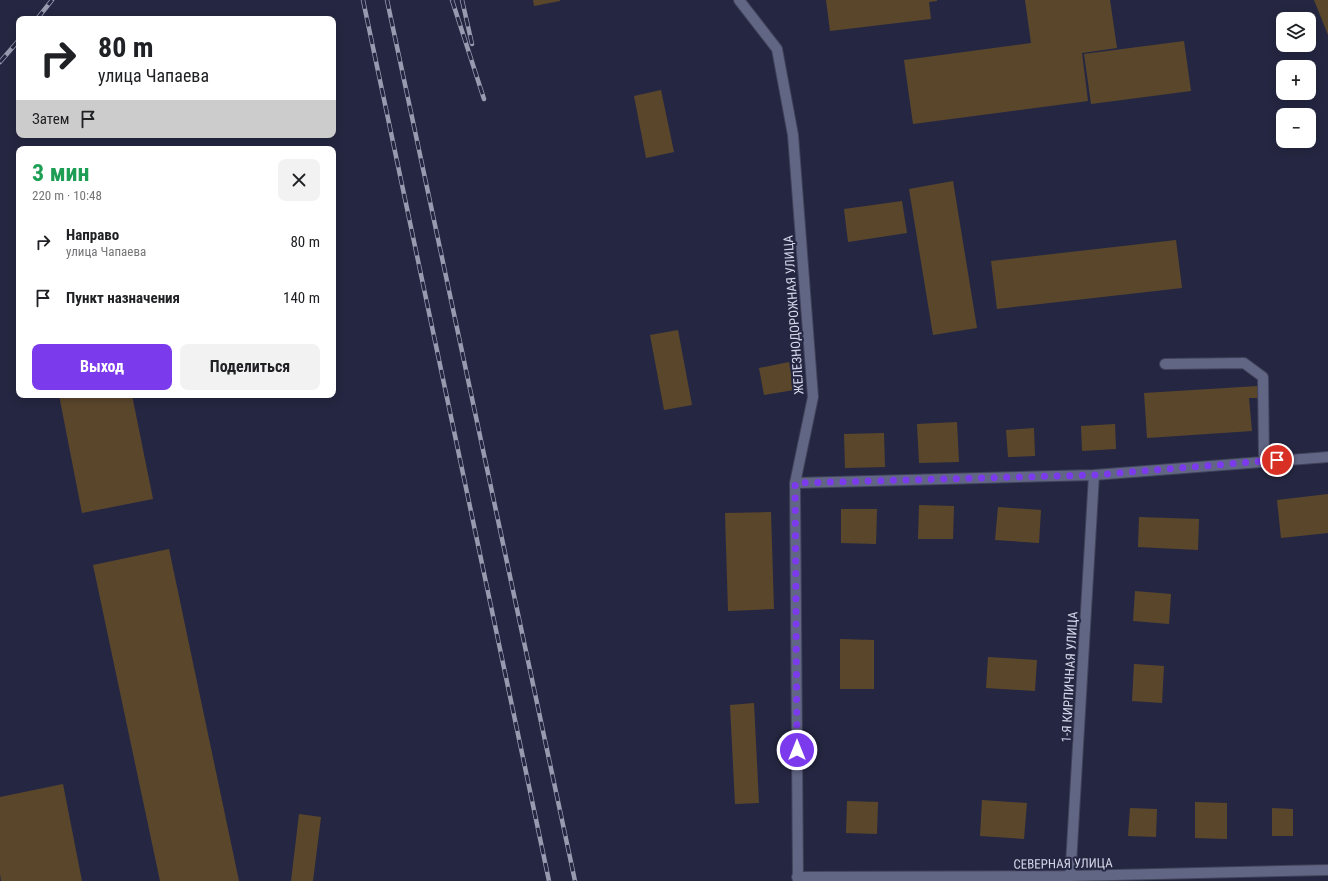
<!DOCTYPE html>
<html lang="ru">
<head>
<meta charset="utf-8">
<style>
	body { margin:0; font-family:"Roboto Condensed",sans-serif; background:#f2f2f2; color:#202124; height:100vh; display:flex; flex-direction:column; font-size:15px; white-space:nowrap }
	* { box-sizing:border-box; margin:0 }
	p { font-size:13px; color:#757577 }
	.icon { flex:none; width:22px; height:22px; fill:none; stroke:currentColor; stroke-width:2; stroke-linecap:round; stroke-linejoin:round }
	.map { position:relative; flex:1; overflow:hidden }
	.side { position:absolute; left:16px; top:146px; width:320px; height:252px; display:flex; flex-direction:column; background:#fff; border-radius:8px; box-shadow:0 2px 10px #0003 }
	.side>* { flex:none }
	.guide { position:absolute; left:16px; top:16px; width:320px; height:122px; border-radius:8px; box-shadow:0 2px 10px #0003; background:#fff; color:#202124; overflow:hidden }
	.controls { position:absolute; left:1276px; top:12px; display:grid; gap:8px }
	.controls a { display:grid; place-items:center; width:40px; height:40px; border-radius:8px; background:#fff; box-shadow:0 2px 10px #0003; font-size:20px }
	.pin { position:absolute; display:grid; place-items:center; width:34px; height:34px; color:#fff; margin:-17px; border:2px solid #fff; border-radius:50%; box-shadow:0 1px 4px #0007 }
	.me { position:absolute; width:44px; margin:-22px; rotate:0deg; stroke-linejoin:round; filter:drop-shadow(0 0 3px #0008) }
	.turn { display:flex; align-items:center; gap:14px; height:84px; padding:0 16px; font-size:18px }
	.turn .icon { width:52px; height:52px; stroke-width:2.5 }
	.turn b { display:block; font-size:28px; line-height:34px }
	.then { display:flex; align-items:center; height:38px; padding:0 16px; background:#0003; gap:8px; font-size:15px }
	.round { display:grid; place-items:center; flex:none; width:42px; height:42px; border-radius:8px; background:#f2f2f2 }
	.overview { display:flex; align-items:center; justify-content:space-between; height:68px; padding:0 16px }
	h1 { font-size:24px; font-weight:700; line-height:30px; color:#1e9e55 }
	.cta { display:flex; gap:8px; margin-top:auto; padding:8px 16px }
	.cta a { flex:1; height:46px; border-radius:8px; background:#7c3aed; color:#fff; font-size:16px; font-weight:700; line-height:46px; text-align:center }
	.cta a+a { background:#f2f2f2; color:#202124 }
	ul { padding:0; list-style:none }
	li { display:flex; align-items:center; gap:12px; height:56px; padding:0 16px }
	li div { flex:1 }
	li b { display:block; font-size:15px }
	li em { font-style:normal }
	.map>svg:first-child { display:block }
	.building { fill:#5a472b }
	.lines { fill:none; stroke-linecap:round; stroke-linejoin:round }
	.service-casing { stroke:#41435a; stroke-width:12 }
	.minor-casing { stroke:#41435a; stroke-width:12 }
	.service { stroke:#626685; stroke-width:10 }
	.minor { stroke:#626685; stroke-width:10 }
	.rail-casing { stroke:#989ab0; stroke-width:4.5 }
	.rail { stroke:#252742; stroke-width:3; stroke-dasharray:9; stroke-linecap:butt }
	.route { stroke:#7c3aed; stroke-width:7; stroke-dasharray:0 12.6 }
	.labels { text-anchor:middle; stroke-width:4; stroke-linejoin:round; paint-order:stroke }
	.street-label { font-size:13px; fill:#d3d6e8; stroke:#252742 }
</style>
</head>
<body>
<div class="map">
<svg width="1328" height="881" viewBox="0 0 1328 881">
	<rect width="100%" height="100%" fill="#252742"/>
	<path class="building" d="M533,0H560V1L534,6Z
		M826,0H937V1L929,2L931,19L830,31Z
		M1025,0H1110L1117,48L1082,53L1088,101L913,124L904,60L1031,43Z
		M1314,0H1328V35Z
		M1184,41L1191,91L1091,104L1084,54Z
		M661,90L674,152L646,158L634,96Z
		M953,181L977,328L933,335L909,189Z
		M902,201L907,233L848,242L844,209Z
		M1176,240L1182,288L997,309L991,261Z
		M678,330L692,405L664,410L650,335Z
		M789,362L794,390L764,395L759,368Z
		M1258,386V398H1249L1252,431L1147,438L1144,393Z
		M59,395H132L153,499L82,513Z
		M957,422L959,462L919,463L917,424Z
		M1115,424L1116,449L1082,451L1081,426Z
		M1034,428L1035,456L1008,457L1006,430Z
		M884,433L885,467L845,468L844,434Z
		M1328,494V533L1281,538L1277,500Z
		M919,505L954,506L953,539H918Z
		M998,507L1041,510L1039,543L995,540Z
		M841,509H877L876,544L841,543Z
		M771,512L774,609L728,611L725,513Z
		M1139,517L1199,519L1198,550L1138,547Z
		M169,549L239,881H160L93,565Z
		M1135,591L1171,594L1169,624L1133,621Z
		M840,639L874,640V689H840Z
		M988,657L1037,660L1035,691L986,688Z
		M1134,664L1164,666L1162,703L1132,701Z
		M754,703L759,803L735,804L730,705Z
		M63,784L82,881H1L0,874V797Z
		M982,800L1027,803L1024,839L980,836Z
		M847,801L878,802L877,834L846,833Z
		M1195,802L1227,803V839L1195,838Z
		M1130,808L1157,809L1156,837L1128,836Z
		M1272,808L1293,809V836H1272Z
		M299,814L321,817L313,881H291Z"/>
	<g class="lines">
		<g class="service-casing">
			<path id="service" d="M1165,364L1244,363L1263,377L1264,461"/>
		</g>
		<g class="minor-casing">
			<path id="minor" d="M739,0L777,49L793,135L813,397L795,483L798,881
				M795,483L1094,475L1328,457
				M797,877L1071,876L1328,870
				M1070,881L1094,475"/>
		</g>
		<use href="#service" class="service"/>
		<use href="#minor" class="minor"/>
		<g class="rail-casing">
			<path id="rail" d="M363,0L549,881
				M387,0L575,881
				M452,0L484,99
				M462,0L472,44
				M37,19L52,0
				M0,62L19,40"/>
		</g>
		<use href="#rail" class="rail"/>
	</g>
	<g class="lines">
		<path class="route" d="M797,750L795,483L1094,475L1277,460"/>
	</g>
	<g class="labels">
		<g class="street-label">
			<text transform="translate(793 315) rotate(-94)" y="5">ЖЕЛЕЗНОДОРОЖНАЯ УЛИЦА</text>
			<text transform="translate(1069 677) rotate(-87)" y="5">1-Я КИРПИЧНАЯ УЛИЦА</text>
			<text transform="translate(1063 863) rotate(-1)" y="5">СЕВЕРНАЯ УЛИЦА</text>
		</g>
	</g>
</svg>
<div class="controls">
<a><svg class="icon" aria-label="layers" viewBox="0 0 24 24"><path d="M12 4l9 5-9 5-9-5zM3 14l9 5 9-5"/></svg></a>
<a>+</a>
<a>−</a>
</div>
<div class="pin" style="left:1277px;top:460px;background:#d93025"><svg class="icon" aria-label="arrive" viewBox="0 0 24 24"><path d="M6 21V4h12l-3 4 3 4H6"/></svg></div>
<svg class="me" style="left:797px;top:750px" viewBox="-20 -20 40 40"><circle r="17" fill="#7c3aed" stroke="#fff" stroke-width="3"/><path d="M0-11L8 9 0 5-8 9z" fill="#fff"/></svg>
<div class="guide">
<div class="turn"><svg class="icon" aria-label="right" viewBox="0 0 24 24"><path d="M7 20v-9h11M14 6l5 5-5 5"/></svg><div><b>80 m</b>улица Чапаева</div></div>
<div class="then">Затем<svg class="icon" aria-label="arrive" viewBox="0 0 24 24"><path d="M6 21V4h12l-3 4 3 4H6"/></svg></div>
</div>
<section class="side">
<div class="overview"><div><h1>3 мин</h1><p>220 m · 10:48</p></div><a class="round"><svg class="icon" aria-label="close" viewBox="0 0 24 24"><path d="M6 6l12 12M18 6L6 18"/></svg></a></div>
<ul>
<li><svg class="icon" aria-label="right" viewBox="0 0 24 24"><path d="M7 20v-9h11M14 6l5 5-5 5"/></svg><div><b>Направо</b><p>улица Чапаева</p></div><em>80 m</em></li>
<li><svg class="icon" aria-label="arrive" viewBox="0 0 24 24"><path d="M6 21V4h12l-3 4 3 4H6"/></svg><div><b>Пункт назначения</b></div><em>140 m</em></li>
</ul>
<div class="cta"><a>Выход</a><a>Поделиться</a></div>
</section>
</div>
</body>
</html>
